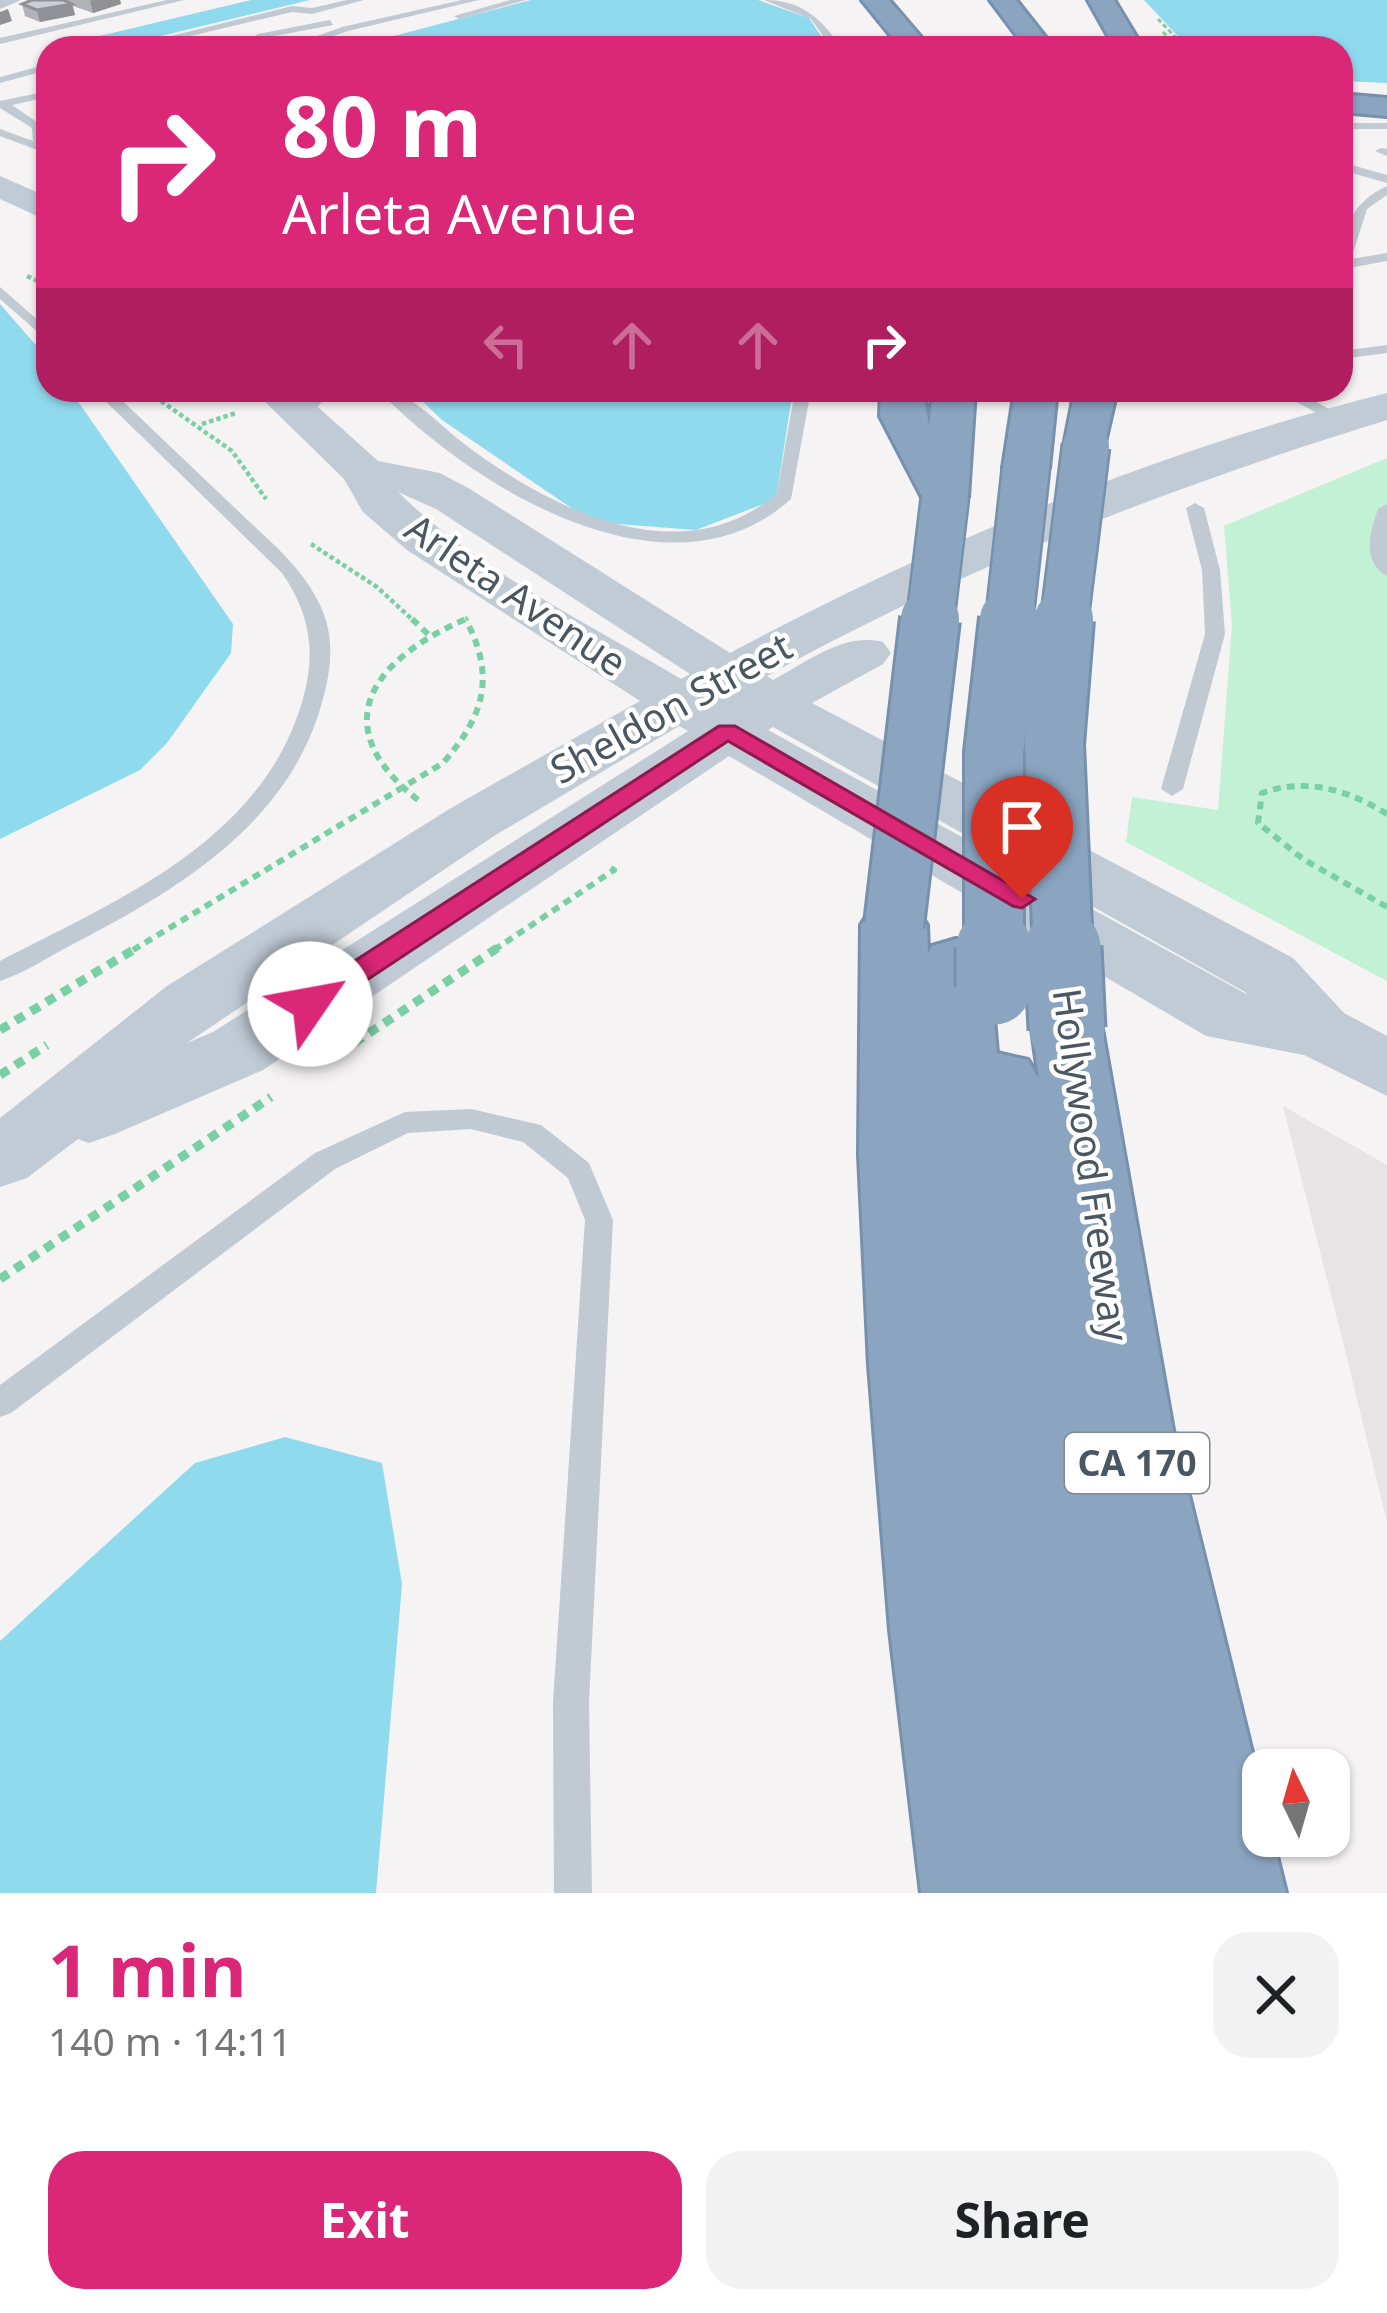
<!DOCTYPE html>
<html lang="en">
<head>
<meta charset="utf-8">
<style>
	body { margin:0; font-family:"Noto Sans",sans-serif; background:#f2f2f2; color:#202124; height:100vh; display:flex; flex-direction:column; font-size:45px; white-space:nowrap }
	* { box-sizing:border-box; margin:0 }
	p { font-size:39px; color:#757577 }
	.icon { flex:none; width:66px; height:66px; fill:none; stroke:currentColor; stroke-width:2; stroke-linecap:round; stroke-linejoin:round }
	.map { position:relative; height:1893px; overflow:hidden }
	.panel { display:flex; flex-direction:column; background:#fff; flex:1 }
	.panel>* { flex:none }
	.guide { position:absolute; left:36px; top:36px; width:1317px; height:366px; border-radius:36px; box-shadow:0 3px 9px #0004; background:#db2777; color:#fff; overflow:hidden }
	.needle { width:78px; rotate:355deg }
	.controls { position:absolute; left:1242px; top:1749px; display:grid; gap:24px }
	.controls a { display:grid; place-items:center; width:108px; height:108px; border-radius:24px; background:#fff; box-shadow:0 3px 9px #0004; font-size:60px }
	.pin { position:absolute; display:grid; place-items:center; width:102px; height:102px; color:#fff; margin:-123px -51px; border-radius:50% 50% 50% 0; rotate:-45deg; box-shadow:0 0 12px #0007 }
	.pin .icon { rotate:45deg }
	.me { position:absolute; width:132px; margin:-66px; rotate:57deg; stroke-linejoin:round; filter:drop-shadow(0 0 9px #0008) }
	.turn { display:flex; align-items:center; gap:42px; height:252px; padding:0 48px; font-size:54px }
	.turn .icon { width:156px; height:156px; stroke-width:2.5 }
	.turn b { display:block; font-size:84px; line-height:102px }
	.lanes { display:flex; align-items:center; height:114px; padding:0 48px; background:#0003; justify-content:center; gap:60px; direction:ltr }
	.lanes .off { opacity:.35 }
	.round { display:grid; place-items:center; flex:none; width:126px; height:126px; border-radius:36px; background:#f2f2f2 }
	.overview { display:flex; align-items:center; justify-content:space-between; height:204px; padding:0 48px }
	h1 { font-size:72px; font-weight:700; line-height:90px; color:#db2777 }
	.button { display:flex; gap:24px; margin-top:auto; padding:24px 48px }
	.button a { flex:1; height:138px; border-radius:36px; background:#db2777; color:#fff; font-size:48px; font-weight:700; line-height:138px; text-align:center }
	.button a+a { background:#f2f2f2; color:#202124 }
	.map>svg:first-child { display:block }
	.education { fill:#e6e4e5 }
	.green { fill:#c3f1d5 }
	.water { fill:#90daee }
	.lines { fill:none; stroke-linecap:round; stroke-linejoin:round }
	.motorway-casing { stroke:#7690ad; stroke-width:6 }
	.path-far3 { stroke:#7ad0a6; stroke-width:3; stroke-dasharray:4.5 3; stroke-linecap:butt }
	.path-far2 { stroke:#7ad0a6; stroke-width:4.5; stroke-dasharray:4.5 3; stroke-linecap:butt }
	.path-far1 { stroke:#7ad0a6; stroke-width:6; stroke-dasharray:8 6; stroke-linecap:butt }
	.path { stroke:#7ad0a6; stroke-width:9; stroke-dasharray:10 8; stroke-linecap:butt }
	.service { fill:#c1cad2; fill-rule:evenodd }
	.minor { fill:#c1cad2; fill-rule:evenodd }
	.secondary { fill:#c1cbd6; fill-rule:evenodd }
	.motorway { fill:#8ba5c1; fill-rule:evenodd }
	.motorway-bridge-far2-casing { stroke:#7690ad; stroke-width:51; stroke-linecap:butt }
	.motorway-bridge-far1-casing { stroke:#7690ad; stroke-width:64; stroke-linecap:butt }
	.motorway-bridge-casing { stroke:#7690ad; stroke-width:81; stroke-linecap:butt }
	.motorway-bridge-far2 { stroke:#8ba5c1; stroke-width:46 }
	.motorway-bridge-far1 { stroke:#8ba5c1; stroke-width:58 }
	.motorway-bridge { stroke:#8ba5c1; stroke-width:75 }
	.wall { fill:#b0b2b7 }
	.shaded-wall { fill:#909195 }
	.building { fill:#cdcfd5; stroke:#909195; stroke-width:3 }
	.route { fill:#db2777; stroke:#8e194d; stroke-width:3 }
	.labels { text-anchor:middle; stroke-width:9; stroke-linejoin:round; paint-order:stroke }
	.shield { fill:#fff; stroke:#808990; stroke-width:3 }
	.shield-label { font-size:36px; font-weight:bold; fill:#4a5661 }
	.street-label { font-size:39px; fill:#4a5661; stroke:#fff }
</style>
</head>
<body>
<div class="map">
<svg width="1387" height="1893" viewBox="0 0 1387 1893">
	<rect width="100%" height="100%" fill="#f5f3f3"/>
	<path class="education" d="M1283,1106L1387,1165V1522L1345,1350Z"/>
	<path class="green" d="M1387,458V981L1126,842L1132,797L1218,810L1232,625L1224,526Z"/>
	<path class="water" d="M251,0H310L111,48H49Z
		M531,0H758L809,18L829,48H348Z
		M1144,0H1387V83L1341,81V48H1189Z
		M0,304L48,359V390H70L233,624L231,653L167,743L140,770L0,839Z
		M411,390H793L776,499L696,530L592,522L442,420Z
		M285,1437L382,1463L402,1584L376,1893H0V1641L195,1463Z"/>
	<g class="lines">
		<g class="motorway-casing">
			<path id="motorway" d="M862,0H889L930,48H901Z
				M990,0H1016L1054,48H1026Z
				M1088,0H1114L1143,48H1115Z
				M1341,94L1387,98V116L1341,112Z
				M881,390H923L929,426L933,390H975L968,497L962,507H928L922,497L880,416Z
				M1015,390H1057L1049,468L1042,478H1010L1003,468Z
				M1075,390H1117L1102,455H1070L1064,446Z
				M894,902L917,909L927,925L928,954L932,946L956,939L980,946L989,963L997,1053L1028,1060L1039,1079L1057,1210L1032,1029L1042,1011L1067,1003L1092,1011L1102,1029L1173,1430L1263,1797V1836H1272L1286,1893H921L890,1630L869,1365L859,1155L861,925L871,909Z"/>
		</g>
		<path class="path-far3" d="M1158,19L1186,48
			M1163,32L1178,48"/>
		<path class="path-far2" d="M27,276L48,286
			M161,401L232,451L266,499
			M202,424L236,413
			M311,544L377,587L415,622
			M459,622L468,618"/>
		<path class="path-far1" d="M412,619L429,635
			M418,800C323,725 373,659 466,619
			M1387,814C1348,790 1307,777 1262,793L1258,823L1303,859L1387,907
			M133,950L443,763C484,716 496,677 466,620
			M494,950L614,870L607,866"/>
		<path class="path" d="M0,1030L138,947
			M339,1053L499,947
			M0,1075L47,1045
			M0,1279L271,1097"/>
		<path class="service" d="M167,0H184L0,44V38Z
			M347,0H364L312,14L292,12L140,48H122L292,6L312,8Z
			M462,0H479L348,31L299,48H284L342,27Z
			M510,0H526L459,19L454,16Z
			M764,0C803,0 821,19 842,48H832L811,19Z
			M330,20L333,25L264,38L249,48H237L258,34Z
			M48,64V70L0,83V77Z
			M48,91V97L12,105L41,125L48,154L0,136V129L33,141L32,128L0,108V101Z
			M1341,123H1387V129H1341Z
			M1381,148L1387,149V156L1375,151Z
			M1341,162L1387,175V183L1341,170Z
			M1387,186V195L1367,209L1351,259L1387,253V261L1349,268L1341,275C1341,234 1348,204 1387,186Z
			M0,287L48,329V341L0,299Z
			M1387,345V353L1341,359V351Z
			M94,390H111C153,430 195,470 237,510C267,539 302,566 320,605C334,634 332,665 324,695C293,821 181,888 73,944C50,956 25,973 0,981V961C120,899 266,839 304,695C316,649 309,612 282,573Z
			M316,390H332L308,418H296L294,415Z
			M378,390C410,390 438,424 463,443C547,507 681,577 777,493L795,390H811L791,499C668,610 470,485 378,390Z
			M1275,390H1295L1347,419L1333,422Z
			M1195,503L1204,508L1220,570L1225,634L1183,789L1172,796L1161,789L1205,634L1202,570L1186,508Z
			M1387,504V576C1361,561 1370,533 1378,509Z
			M471,1109L541,1125L589,1163L613,1220L589,1702L592,1893H554L553,1702L585,1220L568,1178L523,1142L471,1129L408,1133L335,1169L11,1413L0,1417V1385L315,1153L405,1112Z"/>
		<path class="minor" d="M0,0H21L0,9Z"/>
		<path class="secondary" d="M0,176L48,197V221L0,199Z
			M253,390H299L378,461L440,473L470,489L730,653C935,543 1160,450 1387,393V420C1173,486 963,567 767,676L773,680C807,662 844,632 883,642L891,653L883,664L812,703L1293,958L1344,1013L1387,1036V1096L1304,1055L1206,1036L729,756L263,1070L115,1134L89,1143L78,1139L27,1178L0,1187V1118L167,986L451,808L640,701L407,550L363,512L344,479ZM398,492L436,509L690,674L681,679C586,622 477,570 398,492ZM679,726L688,731L213,1032L187,1043L494,836ZM773,727L1245,992L1248,995L768,730Z"/>
		<use href="#motorway" class="motorway"/>
		<g class="motorway-bridge-far2-casing">
			<path id="motorway-bridge-far2" d="M930,622L945,497
				M1009,622L1026,468
				M1064,622L1086,446"/>
		</g>
		<g class="motorway-bridge-far1-casing">
			<path id="motorway-bridge-far1" d="M894,925L930,619
				M994,950V753L1009,619
				M1063,950L1054,744L1064,619"/>
		</g>
		<g class="motorway-bridge-casing">
			<path id="motorway-bridge" d="M994,947V987
				M1063,947L1067,1029"/>
		</g>
		<use href="#motorway-bridge-far2" class="motorway-bridge-far2"/>
		<use href="#motorway-bridge-far1" class="motorway-bridge-far1"/>
		<use href="#motorway-bridge" class="motorway-bridge"/>
	</g>
	<path class="wall" d="M32,0H120L121,4L93,13L73,6L75,15L40,22L25,16L22,4Z"/>
	<path class="shaded-wall" d="M93,0H120L121,4L93,13L90,1Z
		M72,4L75,15L40,22L37,10Z
		M8,9L12,21L0,25V12Z"/>
	<path class="building" d="M32,0H63L72,4L37,10L22,4Z"/>
	<path class="route" d="M719,726H735L1035,899L1022,908L1013,906L728,741L320,1011H300V996Z"/>
	<g class="labels">
		<rect class="shield" x="1065" y="1433" width="144" height="60" rx="9"/>
		<g class="shield-label">
			<text x="1137" y="1476">CA 170</text>
		</g>
		<g class="street-label">
			<text transform="translate(516 595) rotate(34)" y="14">Arleta Avenue</text>
			<text transform="translate(671 708) rotate(-29)" y="14">Sheldon Street</text>
			<text transform="translate(1091 1165) rotate(82)" y="14">Hollywood Freeway</text>
		</g>
	</g>
</svg>
<div class="controls">
<a><svg class="needle" viewBox="-14 -14 28 28"><path d="M0-13l5 13h-10z" fill="#e53935"/><path d="M0 13l5-13h-10z" fill="#757577"/></svg></a>
</div>
<div class="pin" style="left:1022px;top:899px;background:#d93025"><svg class="icon" aria-label="arrive" viewBox="0 0 24 24"><path d="M6 21V4h12l-3 4 3 4H6"/></svg></div>
<svg class="me" style="left:310px;top:1004px" viewBox="-20 -20 40 40"><circle r="19" fill="#fff"/><path d="M0-13L10 11 0 6-10 11z" fill="#db2777"/></svg>
<div class="guide">
<div class="turn"><svg class="icon" aria-label="right" viewBox="0 0 24 24"><path d="M7 20v-9h11M14 6l5 5-5 5"/></svg><div><b>80 m</b>Arleta Avenue</div></div>
<div class="lanes"><svg class="icon off" aria-label="left" viewBox="0 0 24 24"><path d="M17 20v-9H6M10 6l-5 5 5 5"/></svg><svg class="icon off" aria-label="ahead" viewBox="0 0 24 24"><path d="M12 20V5M6 11l6-6 6 6"/></svg><svg class="icon off" aria-label="ahead" viewBox="0 0 24 24"><path d="M12 20V5M6 11l6-6 6 6"/></svg><svg class="icon" aria-label="right" viewBox="0 0 24 24"><path d="M7 20v-9h11M14 6l5 5-5 5"/></svg></div>
</div>
</div>
<section class="panel">
<div class="overview"><div><h1>1 min</h1><p>140 m · 14:11</p></div><a class="round"><svg class="icon" aria-label="close" viewBox="0 0 24 24"><path d="M6 6l12 12M18 6L6 18"/></svg></a></div>
<div class="button"><a>Exit</a><a>Share</a></div>
</section>
</body>
</html>
